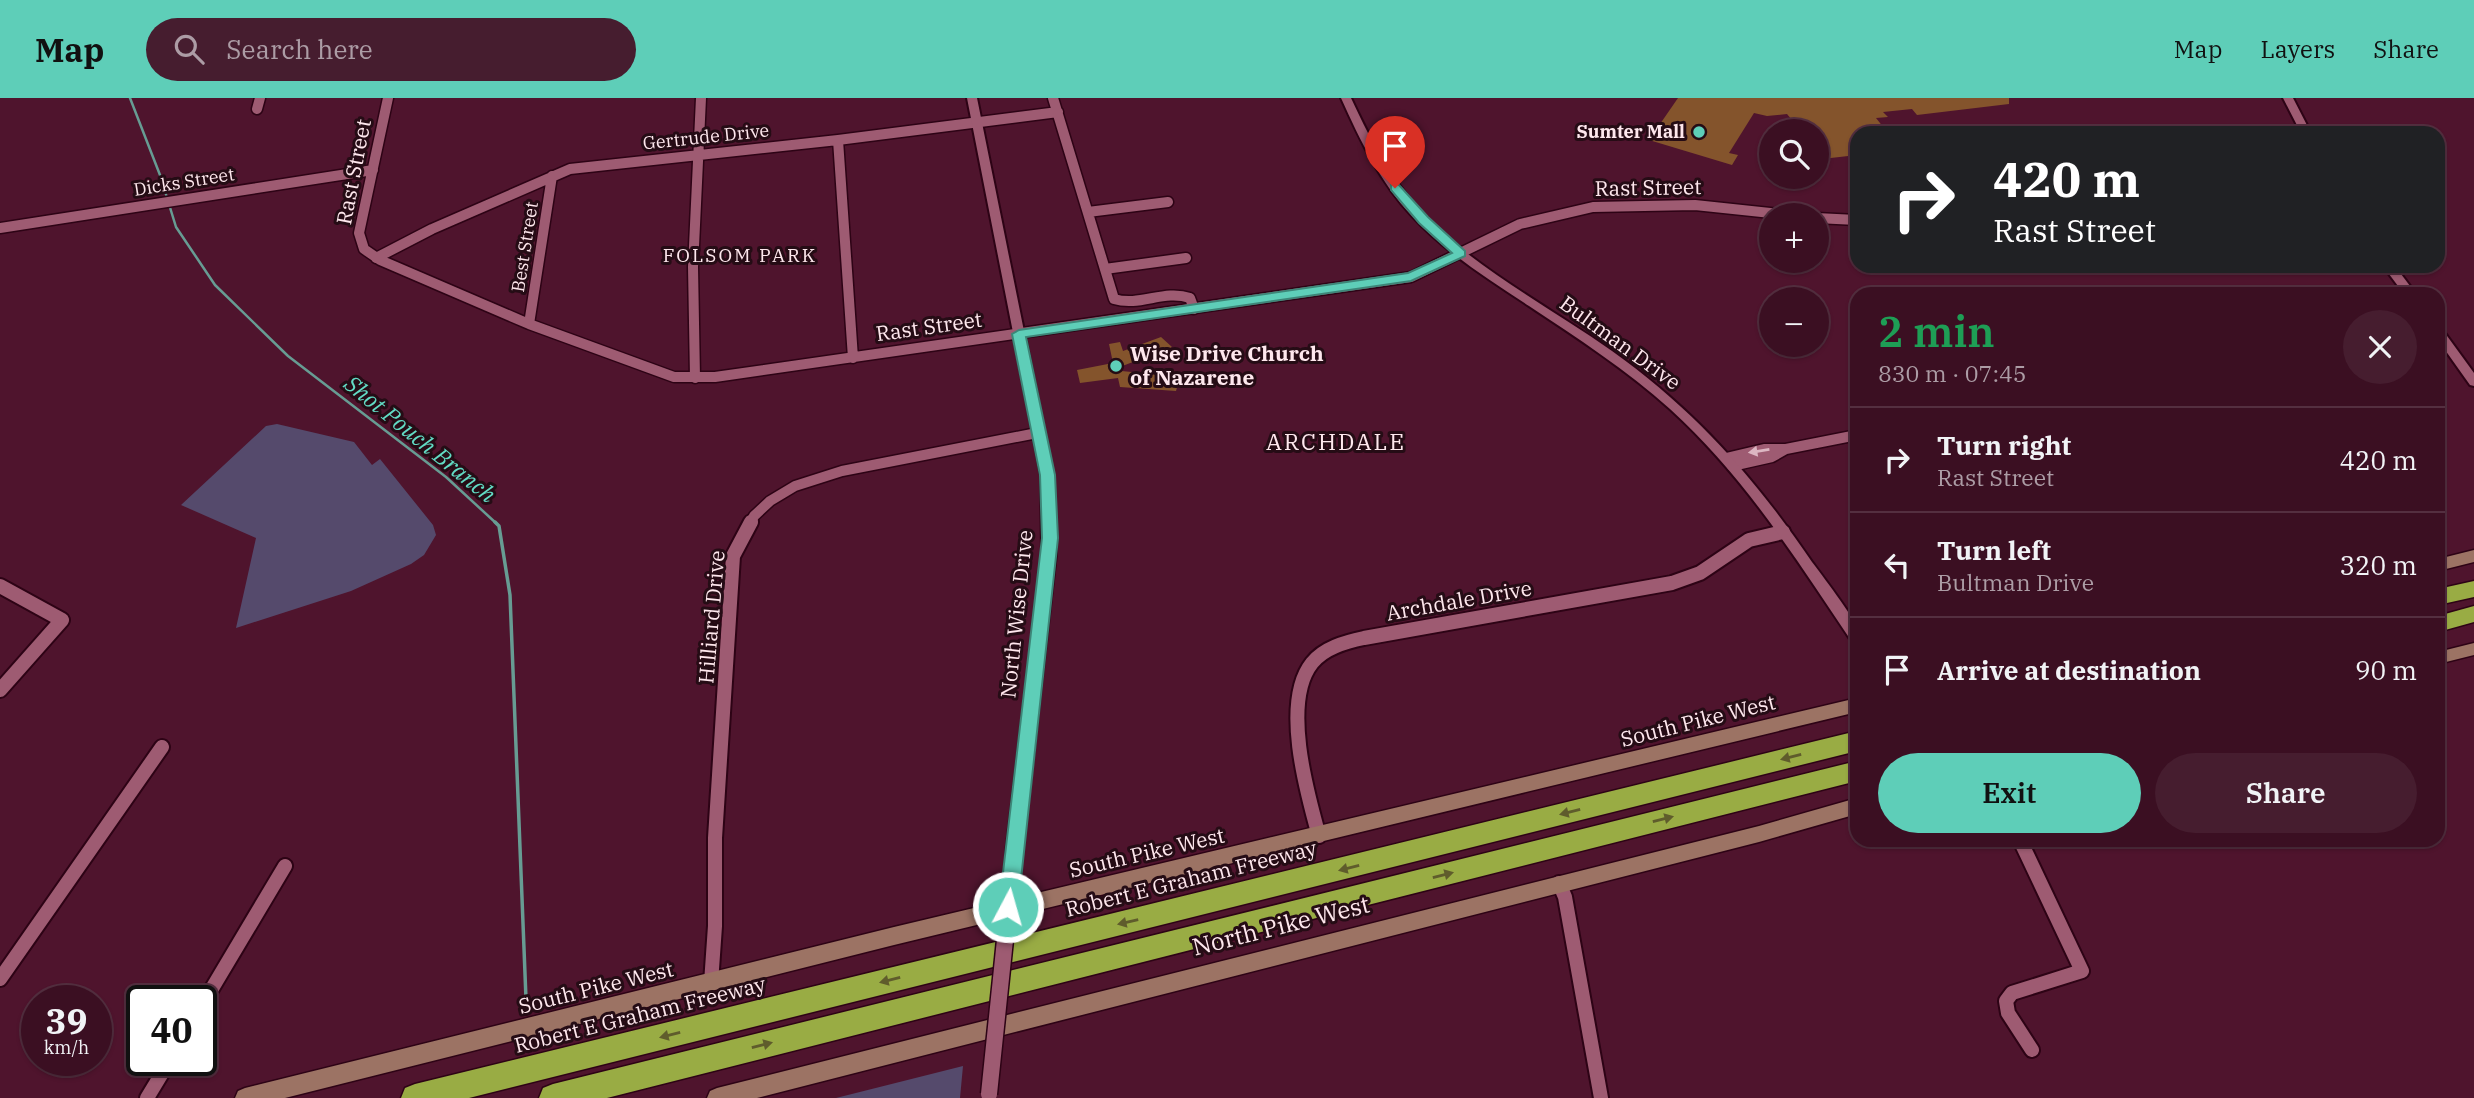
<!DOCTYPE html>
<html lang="en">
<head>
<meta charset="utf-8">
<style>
	body { margin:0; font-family:"IBM Plex Serif",serif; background:#461d2f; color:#f1f3f6; height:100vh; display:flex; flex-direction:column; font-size:26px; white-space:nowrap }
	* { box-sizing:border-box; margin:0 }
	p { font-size:23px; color:#ac9ca5 }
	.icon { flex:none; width:38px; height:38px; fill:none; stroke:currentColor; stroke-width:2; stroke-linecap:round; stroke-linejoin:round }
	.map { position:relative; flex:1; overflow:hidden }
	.sheet { position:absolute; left:1850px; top:189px; width:595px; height:560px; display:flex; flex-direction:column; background:#3b0f22; border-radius:21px; box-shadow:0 2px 5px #0004,0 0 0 2px #542f40 }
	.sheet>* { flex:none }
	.guide { position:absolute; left:1850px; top:28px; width:595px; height:147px; border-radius:21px; box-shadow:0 2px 5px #0004,0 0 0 2px #542f40; background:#202124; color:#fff; overflow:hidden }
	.buttons { position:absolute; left:1759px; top:21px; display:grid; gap:14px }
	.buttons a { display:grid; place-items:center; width:70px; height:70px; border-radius:50%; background:#3b0f22; box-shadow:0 2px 5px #0004,0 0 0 2px #542f40; font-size:35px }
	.speed { position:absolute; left:21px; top:887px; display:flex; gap:14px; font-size:35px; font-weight:700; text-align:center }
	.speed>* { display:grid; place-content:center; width:91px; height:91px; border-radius:50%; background:#3b0f22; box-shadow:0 2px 5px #0004,0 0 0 2px #542f40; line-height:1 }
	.speed small { font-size:18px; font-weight:400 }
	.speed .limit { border:4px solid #111; border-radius:10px; background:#fff; color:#111 }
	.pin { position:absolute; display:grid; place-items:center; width:60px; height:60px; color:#fff; margin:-72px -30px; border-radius:50% 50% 50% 0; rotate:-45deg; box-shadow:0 0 7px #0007 }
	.pin .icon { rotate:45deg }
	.me { position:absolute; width:77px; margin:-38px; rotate:6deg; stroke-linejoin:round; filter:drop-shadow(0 0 5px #0008) }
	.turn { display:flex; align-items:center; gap:24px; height:147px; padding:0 28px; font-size:32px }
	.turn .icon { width:91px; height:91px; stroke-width:2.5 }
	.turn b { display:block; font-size:49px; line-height:60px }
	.round { display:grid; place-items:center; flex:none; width:74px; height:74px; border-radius:37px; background:#461d2f }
	.head { display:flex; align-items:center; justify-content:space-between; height:119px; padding:0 28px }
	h1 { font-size:42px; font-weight:600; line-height:52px; color:#1e9e55 }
	.button { display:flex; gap:14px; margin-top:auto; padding:14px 28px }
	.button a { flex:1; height:80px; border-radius:42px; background:#5eceb8; color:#111; font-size:28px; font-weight:600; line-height:80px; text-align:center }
	.button a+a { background:#461d2f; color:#f1f3f6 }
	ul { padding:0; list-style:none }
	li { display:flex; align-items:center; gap:21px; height:105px; padding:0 28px; border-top:2px solid #542f40 }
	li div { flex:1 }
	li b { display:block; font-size:26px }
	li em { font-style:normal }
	header { display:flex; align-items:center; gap:42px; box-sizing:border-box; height:98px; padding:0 35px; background:#5eceb8; color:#111 }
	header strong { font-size:33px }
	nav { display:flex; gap:38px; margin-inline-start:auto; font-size:24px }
	.search { width:490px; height:63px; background:#461d2f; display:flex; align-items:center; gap:18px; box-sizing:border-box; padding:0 24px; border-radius:38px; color:#ac9ca5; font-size:26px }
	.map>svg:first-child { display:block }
	.green { fill:#554a6c }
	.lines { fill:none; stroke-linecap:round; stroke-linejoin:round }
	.stream-far1 { stroke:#679c93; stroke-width:2.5 }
	.stream { stroke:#679c93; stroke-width:3.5 }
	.building { fill:#84542c }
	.minor-far1-casing { stroke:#2d0315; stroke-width:13 }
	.minor-casing { stroke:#2d0315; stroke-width:18 }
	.tertiary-casing { stroke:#2d0315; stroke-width:4 }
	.secondary-casing { stroke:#2d0315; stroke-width:3 }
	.motorway-casing { stroke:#2d0315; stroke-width:3 }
	.minor-far1 { stroke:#9e5b72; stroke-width:10 }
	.minor { stroke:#9e5b72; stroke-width:14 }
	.tertiary { fill:#9e5b72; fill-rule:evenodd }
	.secondary { fill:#9c7364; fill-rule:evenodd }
	.motorway { fill:#99ac44; fill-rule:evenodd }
	.tertiary-bridge-casing { stroke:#2d0315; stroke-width:19; stroke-linecap:butt }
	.tertiary-bridge { stroke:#9e5b72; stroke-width:16 }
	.oneway { fill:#dcb6c2 }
	.oneway2 { fill:#5f5c2c }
	.route { fill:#5eceb8; stroke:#3d8678; stroke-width:2 }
	.poi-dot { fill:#5eceb8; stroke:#250c15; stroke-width:2.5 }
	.labels { text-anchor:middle; stroke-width:6; stroke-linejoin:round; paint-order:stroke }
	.far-poi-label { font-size:18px; font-weight:bold; fill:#fee7ed; stroke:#250c15; text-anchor:end }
	.far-street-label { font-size:18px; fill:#fee7ed; stroke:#250c15 }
	.far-neighbourhood-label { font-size:19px; letter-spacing:2px; fill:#fee7ed; stroke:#250c15 }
	.street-label { font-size:21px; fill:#fee7ed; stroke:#250c15 }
	.poi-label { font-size:21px; font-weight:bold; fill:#fee7ed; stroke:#250c15; text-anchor:start }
	.water-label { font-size:23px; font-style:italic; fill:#62dbc4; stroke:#250c15 }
	.neighbourhood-label { font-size:23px; letter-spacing:2px; fill:#fee7ed; stroke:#250c15 }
	.near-street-label { font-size:24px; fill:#fee7ed; stroke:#250c15 }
</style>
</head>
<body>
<header>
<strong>Map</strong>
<div class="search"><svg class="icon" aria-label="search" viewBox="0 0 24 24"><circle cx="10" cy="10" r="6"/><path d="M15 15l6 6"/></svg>Search here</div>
<nav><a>Map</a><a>Layers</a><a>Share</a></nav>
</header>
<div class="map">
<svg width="2474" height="1000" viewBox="0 0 2474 1000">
	<rect width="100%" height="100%" fill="#4f142d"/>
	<path class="green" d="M277,326L354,344L372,367L380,361L433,427L436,437L424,457L411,466L351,493L236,530L256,440L181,407L266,328Z
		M963,968L960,1000H836Z"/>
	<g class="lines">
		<path class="stream-far1" d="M130,0L160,77L176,129L215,187L288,258L446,379L497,426"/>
		<path class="stream" d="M495,424L499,428L510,497L526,901"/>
	</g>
	<path class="building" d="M1678,0H2009V6L1917,17L1912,11L1883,14L1888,19L1876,20L1888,35H1857V57L1822,61L1816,53V33H1801L1787,16L1767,18L1754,15L1729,55L1738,57L1732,67L1649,42Z
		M1161,239L1172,249L1112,272L1180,279L1176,293L1120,289L1118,280L1080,285L1077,272L1113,265L1109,246L1120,244L1123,253Z"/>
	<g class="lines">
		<g class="minor-far1-casing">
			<path id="minor-far1" d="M388,0L359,135L364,151L380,162L529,226L674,279H715L1411,179L1520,126L1593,109L1695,107L1789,117
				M1053,0L1114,201C1140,209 1164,191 1190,200L1194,211
				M257,11L260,0
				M838,42L853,260
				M1088,114L1168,104
				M1816,120L1857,122
				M0,130L373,72
				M376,160L432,131L570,71L838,42L1058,14
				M1105,171L1186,160
				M529,226L552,78
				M695,280L693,169L701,0
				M1786,351L1857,337
				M1726,360L1764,351H1786L1772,359L1732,368
				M750,426L754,418L770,403L795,388L842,373L1037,335"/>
		</g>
		<g class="minor-casing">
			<path id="minor" d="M0,488L62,522L0,592
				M1319,738C1307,695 1281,604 1312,565C1324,550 1345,544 1364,540L1672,485L1700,475L1749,442L1783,434
				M2020,742L2082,873L2012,895L2006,903L2008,915L2032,952
				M1559,785L1565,799L1601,1000
				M0,881L162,649
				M711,885L715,828V740L733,458L751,424
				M201,909L285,768
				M147,1000L170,962"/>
		</g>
		<g class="tertiary-casing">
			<path id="tertiary" d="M967,0H977L1053,377L1056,456L1022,755L1020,760L1014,762L1008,760L1006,755L1042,456L1041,377Z
				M1341,0H1351C1373,47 1396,92 1435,128C1487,177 1554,212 1612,253C1697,314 1754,379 1812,464C1821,476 1854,519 1857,530C1858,534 1857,541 1857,546L1852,544C1797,462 1744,378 1670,311C1627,272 1577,240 1529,208C1488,181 1445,154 1412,118C1380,84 1360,42 1341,0Z
				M2283,0H2293L2311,35H2301Z
				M2383,168H2395L2416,196H2404Z
				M2438,230L2442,231L2474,275V288L2470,287L2438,242Z"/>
		</g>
		<g class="secondary-casing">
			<path id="secondary" d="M2474,452V464L2438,473V461Z
				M2474,545V557L2438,566V554Z
				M1857,600V614L894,847L285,1000H235L238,993L245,990L894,829Z
				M1857,700V716L1759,744L757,1000H707L710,993L717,990L1759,728Z"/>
		</g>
		<g class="motorway-casing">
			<path id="motorway" d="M2474,483V499L2438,507V491Z
				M2474,508V524L2438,534V518Z
				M1857,633V653L469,1000H401L405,990L415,986Z
				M1857,663V683L607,1000H539L543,990L553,986Z"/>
		</g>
		<use href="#minor-far1" class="minor-far1"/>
		<use href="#minor" class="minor"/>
		<use href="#tertiary" class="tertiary"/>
		<use href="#secondary" class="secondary"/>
		<use href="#motorway" class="motorway"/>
		<g class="tertiary-bridge-casing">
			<path id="tertiary-bridge" d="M989,996L1014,755"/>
		</g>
		<use href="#tertiary-bridge" class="tertiary-bridge"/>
	</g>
	<defs><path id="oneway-solid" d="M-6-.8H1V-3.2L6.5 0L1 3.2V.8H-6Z" transform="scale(1.75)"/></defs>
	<use class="oneway" href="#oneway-solid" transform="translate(1759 353) rotate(171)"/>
	<g class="oneway2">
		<use href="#oneway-solid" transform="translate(1791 659) rotate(166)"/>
		<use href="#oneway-solid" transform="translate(1570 714) rotate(166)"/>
		<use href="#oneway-solid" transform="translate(1663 721) rotate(-14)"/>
		<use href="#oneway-solid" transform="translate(1349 770) rotate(166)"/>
		<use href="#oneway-solid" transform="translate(1443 777) rotate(-14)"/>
		<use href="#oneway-solid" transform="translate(1128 824) rotate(167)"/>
		<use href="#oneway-solid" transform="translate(890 882) rotate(166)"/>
		<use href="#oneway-solid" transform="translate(670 937) rotate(166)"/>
		<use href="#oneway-solid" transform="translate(762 947) rotate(-14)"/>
	</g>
	<path class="route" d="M1395,86L1399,87L1428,119L1465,153V158L1411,183L1026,239L1055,377L1058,440L1018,809L1015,815L1008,817L1002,815L999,809L1042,440L1040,377L1012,236L1019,232L1408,175L1452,155L1419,125L1391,92V87Z"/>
	<g class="poi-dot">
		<circle cx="1699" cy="34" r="7"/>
		<circle cx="1116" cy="268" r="7"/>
	</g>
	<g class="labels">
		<g class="far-poi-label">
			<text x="1685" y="40">Sumter Mall</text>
		</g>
		<g class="far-street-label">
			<text transform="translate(706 39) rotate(-6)" y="6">Gertrude Drive</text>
			<text transform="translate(184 84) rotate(-9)" y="6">Dicks Street</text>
			<text transform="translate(525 149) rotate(-81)" y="6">Best Street</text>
		</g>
		<g class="far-neighbourhood-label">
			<text x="740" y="164">FOLSOM PARK</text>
		</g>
		<g class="street-label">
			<text transform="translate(354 74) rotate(-79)" y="7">Rast Street</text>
			<text transform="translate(1648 90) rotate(-1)" y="7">Rast Street</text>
			<text transform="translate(929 229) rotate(-8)" y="7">Rast Street</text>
			<text transform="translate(1620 245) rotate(36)" y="7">Bultman Drive</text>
			<text transform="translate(1459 503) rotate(-10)" y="7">Archdale Drive</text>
			<text transform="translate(1017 516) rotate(-84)" y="7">North Wise Drive</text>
			<text transform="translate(712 519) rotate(-85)" y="7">Hilliard Drive</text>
			<text transform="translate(1698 623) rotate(-14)" y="7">South Pike West</text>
			<text transform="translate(1147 755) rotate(-13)" y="7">South Pike West</text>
			<text transform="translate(1191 781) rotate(-14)" y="7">Robert E Graham Freeway</text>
			<text transform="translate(596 890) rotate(-14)" y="7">South Pike West</text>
			<text transform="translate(640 917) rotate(-14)" y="7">Robert E Graham Freeway</text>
		</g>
		<g class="poi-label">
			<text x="1130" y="263">Wise Drive Church<tspan x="1130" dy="24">of Nazarene</tspan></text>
		</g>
		<g class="water-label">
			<text transform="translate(420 341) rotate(39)" y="8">Shot Pouch Branch</text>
		</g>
		<g class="neighbourhood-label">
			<text x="1336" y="352">ARCHDALE</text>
		</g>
		<g class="near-street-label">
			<text transform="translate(1281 828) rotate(-14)" y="8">North Pike West</text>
		</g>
	</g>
</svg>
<div class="buttons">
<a><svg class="icon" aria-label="search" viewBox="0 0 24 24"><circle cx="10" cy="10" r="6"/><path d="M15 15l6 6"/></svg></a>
<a>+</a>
<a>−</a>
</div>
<div class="speed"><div>39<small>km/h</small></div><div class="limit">40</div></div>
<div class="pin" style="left:1395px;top:90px;background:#d93025"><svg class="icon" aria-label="arrive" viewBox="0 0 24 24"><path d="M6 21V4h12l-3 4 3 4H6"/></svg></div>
<svg class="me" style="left:1008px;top:809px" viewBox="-20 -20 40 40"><circle r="17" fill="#5eceb8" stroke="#fff" stroke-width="3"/><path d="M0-11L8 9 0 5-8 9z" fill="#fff"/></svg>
<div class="guide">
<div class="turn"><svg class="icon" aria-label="right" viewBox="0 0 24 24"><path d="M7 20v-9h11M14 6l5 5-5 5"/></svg><div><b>420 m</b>Rast Street</div></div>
</div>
<section class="sheet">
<div class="head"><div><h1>2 min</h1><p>830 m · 07:45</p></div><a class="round"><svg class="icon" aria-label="close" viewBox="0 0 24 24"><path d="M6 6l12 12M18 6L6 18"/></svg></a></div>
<ul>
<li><svg class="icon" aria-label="right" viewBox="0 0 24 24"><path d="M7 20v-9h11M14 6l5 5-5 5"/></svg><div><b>Turn right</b><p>Rast Street</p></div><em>420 m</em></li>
<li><svg class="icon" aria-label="left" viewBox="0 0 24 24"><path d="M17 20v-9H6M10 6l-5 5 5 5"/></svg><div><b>Turn left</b><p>Bultman Drive</p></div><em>320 m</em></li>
<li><svg class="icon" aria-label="arrive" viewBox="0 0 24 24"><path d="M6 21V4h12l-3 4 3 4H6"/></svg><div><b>Arrive at destination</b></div><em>90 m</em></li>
</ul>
<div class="button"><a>Exit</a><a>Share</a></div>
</section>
</div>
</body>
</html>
